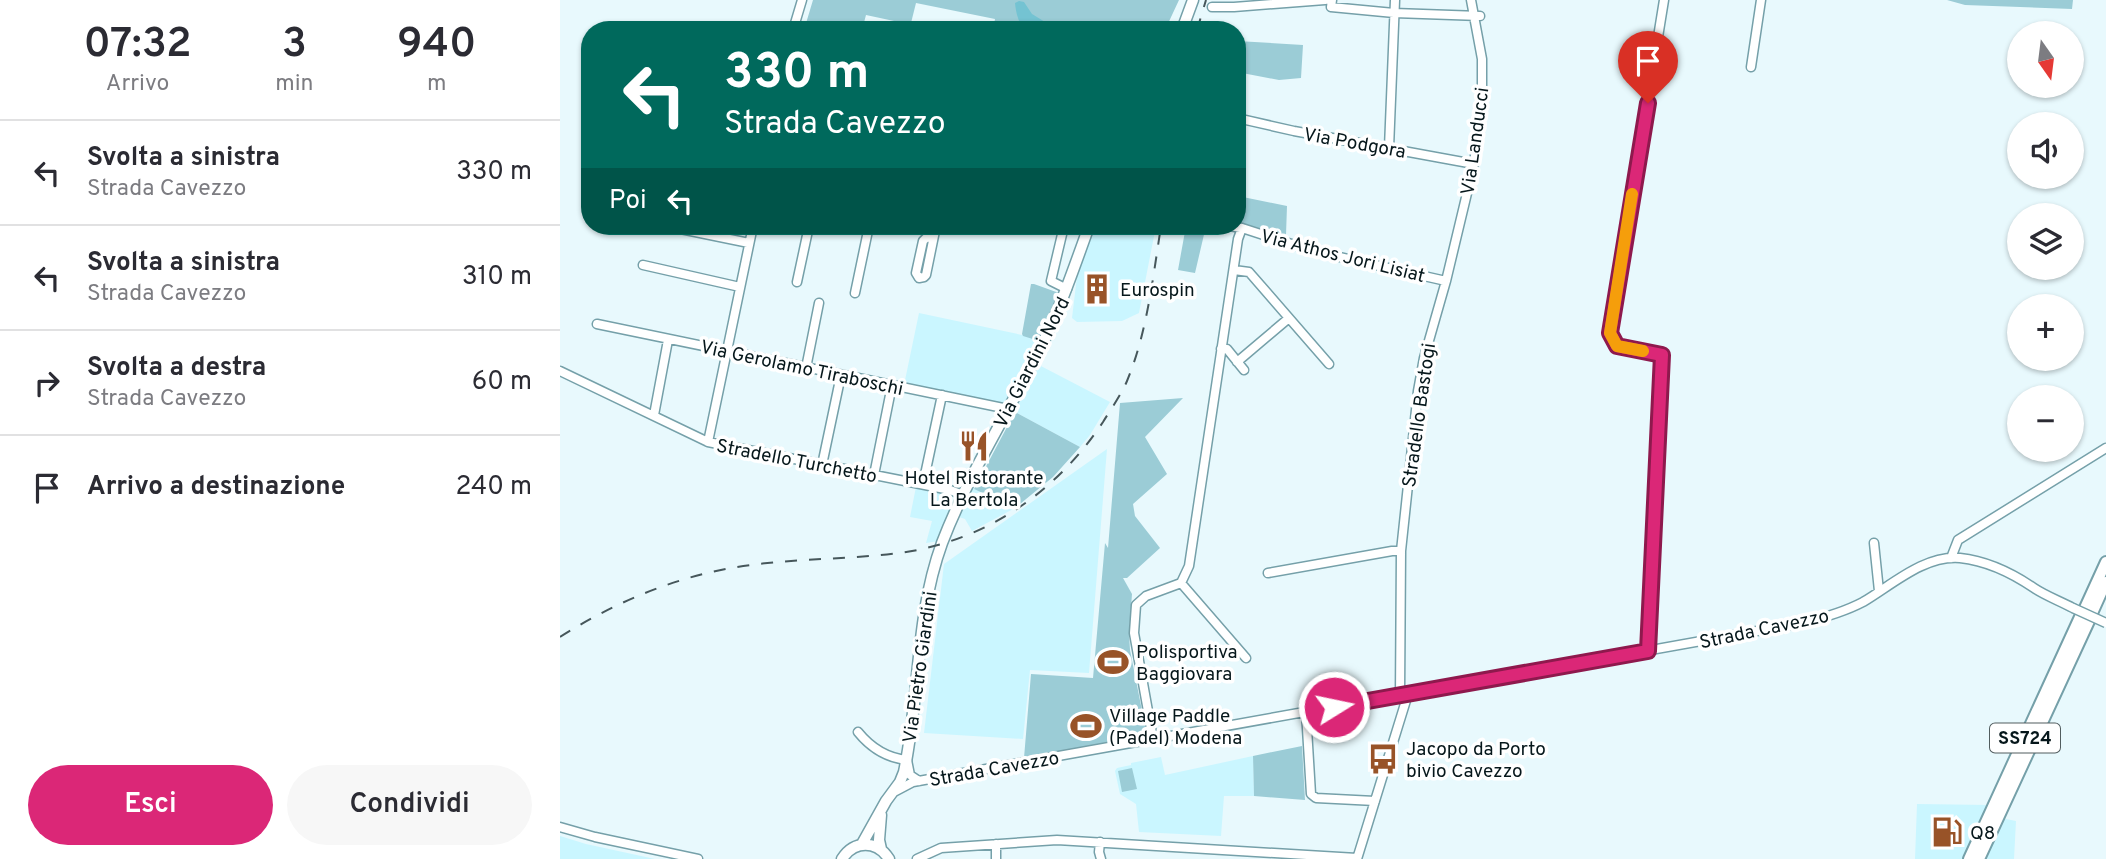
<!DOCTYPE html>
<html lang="it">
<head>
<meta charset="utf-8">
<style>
	body { margin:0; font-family:Overpass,sans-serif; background:#f7f7f7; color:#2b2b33; height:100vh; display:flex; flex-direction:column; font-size:26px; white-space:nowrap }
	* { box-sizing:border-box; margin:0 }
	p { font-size:23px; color:#7c7c81 }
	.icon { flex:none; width:38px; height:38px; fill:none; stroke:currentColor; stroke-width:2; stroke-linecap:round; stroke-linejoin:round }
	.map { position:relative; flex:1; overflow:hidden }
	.details { display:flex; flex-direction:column; background:#fff; width:560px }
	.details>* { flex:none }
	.hud { position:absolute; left:21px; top:21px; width:665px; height:214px; border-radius:28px; box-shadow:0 2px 5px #0004; background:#00695c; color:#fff; overflow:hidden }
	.needle { width:46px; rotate:166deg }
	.controls { position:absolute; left:1447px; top:21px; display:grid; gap:14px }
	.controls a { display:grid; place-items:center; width:77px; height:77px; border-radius:50%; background:#fff; box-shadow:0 2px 5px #0004; font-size:35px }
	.pin { position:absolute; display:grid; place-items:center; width:60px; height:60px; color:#fff; margin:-72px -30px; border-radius:50% 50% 50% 0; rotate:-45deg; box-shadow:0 0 7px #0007 }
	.pin .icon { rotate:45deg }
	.me { position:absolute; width:77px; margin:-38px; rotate:80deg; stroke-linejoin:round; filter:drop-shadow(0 0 5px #0008) }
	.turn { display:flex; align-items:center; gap:24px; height:147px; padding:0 28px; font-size:32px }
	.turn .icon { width:91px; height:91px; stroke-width:2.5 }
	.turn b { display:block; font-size:49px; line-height:60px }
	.then { display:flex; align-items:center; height:66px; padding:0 28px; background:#0003; gap:14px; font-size:26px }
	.eta { display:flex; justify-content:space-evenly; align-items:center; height:119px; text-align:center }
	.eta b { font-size:42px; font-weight:600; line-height:49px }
	.button { display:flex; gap:14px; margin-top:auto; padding:14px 28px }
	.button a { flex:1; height:80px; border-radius:42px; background:#db2777; color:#fff; font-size:28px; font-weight:600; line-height:80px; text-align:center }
	.button a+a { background:#f7f7f7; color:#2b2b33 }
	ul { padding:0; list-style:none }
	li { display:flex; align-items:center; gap:21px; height:105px; padding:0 28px; border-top:2px solid #e1e1e2 }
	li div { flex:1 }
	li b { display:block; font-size:26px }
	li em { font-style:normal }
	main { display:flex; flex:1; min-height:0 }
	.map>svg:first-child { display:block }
	.built { fill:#caf6ff }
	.green { fill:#9bccd6 }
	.forest { fill:#74c3d2 }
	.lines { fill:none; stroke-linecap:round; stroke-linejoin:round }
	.minor-casing { stroke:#75a0a9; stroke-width:11 }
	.major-casing { stroke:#75a0a9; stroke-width:13 }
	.highway-casing { stroke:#75a0a9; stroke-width:14 }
	.minor { stroke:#fff; stroke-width:8 }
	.major { stroke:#fff; stroke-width:10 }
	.highway { stroke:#fff; stroke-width:10 }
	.rail { stroke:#46575b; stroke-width:2; stroke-dasharray:12 12; stroke-linecap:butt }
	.minor-bridge-casing { stroke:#75a0a9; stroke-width:11; stroke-linecap:butt }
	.minor-bridge { stroke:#fff; stroke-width:8 }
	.route-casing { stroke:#8e194d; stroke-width:18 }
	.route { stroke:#db2777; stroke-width:12 }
	.slow { stroke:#f59e0b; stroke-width:12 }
	.labels { text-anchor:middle; stroke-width:7; stroke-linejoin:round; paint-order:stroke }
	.shield { fill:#fff; stroke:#515d5f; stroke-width:2 }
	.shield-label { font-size:18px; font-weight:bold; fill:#06171b }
	.street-label { font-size:19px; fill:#06171b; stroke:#fff }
	.poi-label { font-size:19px; fill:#06171b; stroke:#fff; text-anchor:start }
</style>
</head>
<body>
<main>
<section class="details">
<div class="eta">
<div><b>07:32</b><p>Arrivo</p></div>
<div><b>3</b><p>min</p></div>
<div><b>940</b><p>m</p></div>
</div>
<ul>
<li><svg class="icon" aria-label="left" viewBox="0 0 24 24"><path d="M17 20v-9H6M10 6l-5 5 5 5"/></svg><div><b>Svolta a sinistra</b><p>Strada Cavezzo</p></div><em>330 m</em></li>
<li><svg class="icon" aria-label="left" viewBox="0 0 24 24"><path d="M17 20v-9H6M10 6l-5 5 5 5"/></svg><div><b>Svolta a sinistra</b><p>Strada Cavezzo</p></div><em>310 m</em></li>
<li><svg class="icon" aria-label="right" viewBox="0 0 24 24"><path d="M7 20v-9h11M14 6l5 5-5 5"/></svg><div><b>Svolta a destra</b><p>Strada Cavezzo</p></div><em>60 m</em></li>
<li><svg class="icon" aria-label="arrive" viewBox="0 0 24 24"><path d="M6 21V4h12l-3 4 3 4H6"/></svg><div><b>Arrivo a destinazione</b></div><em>240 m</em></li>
</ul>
<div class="button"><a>Esci</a><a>Condividi</a></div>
</section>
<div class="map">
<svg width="1546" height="859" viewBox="0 0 1546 859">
	<rect width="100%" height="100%" fill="#e8f9fd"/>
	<path class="built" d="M533,226H596L579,313L562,321L517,322L512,318L518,268Z
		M359,313L481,339L446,404L344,385Z
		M477,364L550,402L530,435L520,447L455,412Z
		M547,449L529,673L470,670L463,739L364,733L384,564Z
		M356,487L389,493L398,498L379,541L366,543L372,521L350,517Z
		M410,487L455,508L412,531L405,519L396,516Z
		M693,756L694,796H664L661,836L579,832L576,804L560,794L555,771L557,768L571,765V763L601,757L605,775Z
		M1357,804L1430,805L1405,859H1355Z
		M1441,818L1456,821L1454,859H1423Z
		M0,836L26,844L95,859H0Z"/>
	<path class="green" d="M253,0H619L605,30H433L435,19L356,3L351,23L348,24L306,15L302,30H244Z
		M1387,0H1513L1512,9L1405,5Z
		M677,41L743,45L741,78L719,80L677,72Z
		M677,185L678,196L727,206L726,235L721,239L677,223Z
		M626,226H646L635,273L618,270Z
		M471,284H474L499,293L479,339L476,340L463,336L462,334Z
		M623,398L585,437L607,474L573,504L575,516L600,548L567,578H563L572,594L569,634L570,650L587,736L464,758L471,674L533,678L545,543L548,548L560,403Z
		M455,412L520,447L493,477L455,508L414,489Z
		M742,746L745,800L694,796L693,756Z
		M572,768L577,789L562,792L558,771Z"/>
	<path class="forest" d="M459,1L464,2L472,14L490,25L492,30H464C458,21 456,13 455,3Z"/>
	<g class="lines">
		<g class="minor-casing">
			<path id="minor" d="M772,0L771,7L834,13L920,16
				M652,7H674L765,0
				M233,30L242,0
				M1191,67L1201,0
				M677,118L734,131L914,164
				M829,148L835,0
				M106,226L189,243
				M479,226L503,230
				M504,226L491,281L507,289
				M669,226L682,228
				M373,236L366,238L363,241L356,273L359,278L364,277L366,275L376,226
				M83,265L180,287
				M674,270L689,272L769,364
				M237,282L249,226
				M295,293L309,226
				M37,324L448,409
				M661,349H667L684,370
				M677,362L729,318
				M246,368L259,303
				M0,371L148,442L390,490L403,495
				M94,415L108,340
				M148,442L193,226
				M262,465L281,375
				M314,475L332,385
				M363,484L382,395
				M1314,543L1319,591
				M1391,558L1398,540L1546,448
				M708,573L832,551H841
				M621,583L686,658
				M1088,651L1102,355L1057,346L1050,333L1104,0
				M840,695L841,551L858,391L864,358L886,281L914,164L922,98V59L911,0
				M746,712L751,794L756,798L815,801
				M298,732C311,748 327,758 347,760L350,775L359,781
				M593,739L574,633L576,605L586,596L621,583L629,566L678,239L682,228L753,251L886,281
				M336,791L353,782L1242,623C1263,618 1284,612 1303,602C1332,585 1364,555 1400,558C1428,561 1452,573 1474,588C1486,596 1500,601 1513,608
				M0,827L35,837L138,859
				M540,842L539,852L541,859
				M357,859L381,848L497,840L797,858
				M436,859V844
				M797,859L848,694"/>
		</g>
		<g class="major-casing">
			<path id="major" d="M622,30L633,0
				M321,815L319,840L321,849
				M302,844L326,801L340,782L344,772C360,696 355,617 382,543C408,475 448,413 480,349C500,309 514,268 529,226
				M282,859C294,840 317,840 329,859"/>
		</g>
		<g class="highway-casing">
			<path id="highway" d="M1525,608L1546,562
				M1533,611L1546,582
				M1409,859L1520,617
				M1419,859L1529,621"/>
		</g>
		<use href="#minor" class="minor"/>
		<use href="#major" class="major"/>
		<use href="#highway" class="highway"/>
		<path class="rail" d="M637,30L646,0
			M0,637C52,604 110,579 171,568C227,558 284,560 340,553C425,541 496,493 543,422C551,409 561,395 567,381C587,333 593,277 601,226"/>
		<g class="minor-bridge-casing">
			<path id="minor-bridge" d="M1513,608L1546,623"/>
		</g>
		<use href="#minor-bridge" class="minor-bridge"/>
	</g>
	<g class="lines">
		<g class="route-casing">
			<path id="route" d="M774,707L1088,651L1102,355L1057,346L1050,333L1088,103"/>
		</g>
		<use href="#route" class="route"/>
		<path class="slow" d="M1072,194L1050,333L1057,346L1083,351"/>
	</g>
	<defs>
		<g id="building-bare" transform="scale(2.415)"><path d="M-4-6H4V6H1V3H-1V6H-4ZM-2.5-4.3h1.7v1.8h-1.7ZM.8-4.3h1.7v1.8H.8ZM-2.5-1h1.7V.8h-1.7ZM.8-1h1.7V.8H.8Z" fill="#985328" stroke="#fff" stroke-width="2.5" paint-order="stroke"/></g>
		<g id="restaurant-bare" transform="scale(2.415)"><path d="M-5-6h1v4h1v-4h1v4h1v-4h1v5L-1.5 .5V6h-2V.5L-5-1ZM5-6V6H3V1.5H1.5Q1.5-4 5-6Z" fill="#985328" stroke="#fff" stroke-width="2.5" paint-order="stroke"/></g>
		<g id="stadium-bare" transform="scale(2.415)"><path d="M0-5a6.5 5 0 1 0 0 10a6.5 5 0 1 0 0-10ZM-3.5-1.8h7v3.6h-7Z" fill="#985328" stroke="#fff" stroke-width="2.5" paint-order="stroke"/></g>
		<g id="bus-bare" transform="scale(2.415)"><path d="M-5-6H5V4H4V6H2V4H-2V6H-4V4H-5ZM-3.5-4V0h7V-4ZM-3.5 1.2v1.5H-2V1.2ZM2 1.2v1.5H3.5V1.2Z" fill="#985328" stroke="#fff" stroke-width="2.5" paint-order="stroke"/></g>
		<g id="fuel-bare" transform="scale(2.415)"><path d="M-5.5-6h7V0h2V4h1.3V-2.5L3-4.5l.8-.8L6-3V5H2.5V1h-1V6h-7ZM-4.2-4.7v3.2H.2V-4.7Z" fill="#985328" stroke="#fff" stroke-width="2.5" paint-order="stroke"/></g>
	</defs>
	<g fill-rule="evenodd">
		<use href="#building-bare" x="537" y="289"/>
		<use href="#restaurant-bare" x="414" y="446"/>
		<use href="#stadium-bare" x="553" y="662"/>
		<use href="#stadium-bare" x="526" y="726"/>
		<use href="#bus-bare" x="823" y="759"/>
		<use href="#fuel-bare" x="1387" y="832"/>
	</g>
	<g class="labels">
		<rect class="shield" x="1430" y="723.5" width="70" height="29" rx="5"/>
		<g class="shield-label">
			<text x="1465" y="744">SS724</text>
		</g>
		<g class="street-label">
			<text transform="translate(914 141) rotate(-82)" y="7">Via Landucci</text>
			<text transform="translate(795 142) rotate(10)" y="7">Via Podgora</text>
			<text transform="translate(783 255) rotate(14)" y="7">Via Athos Jori Lisiat</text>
			<text transform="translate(471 362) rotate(-63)" y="7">Via Giardini Nord</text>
			<text transform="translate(242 367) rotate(12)" y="7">Via Gerolamo Tiraboschi</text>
			<text transform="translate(858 415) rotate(-82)" y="7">Stradello Bastogi</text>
			<text transform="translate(237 460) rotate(11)" y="7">Stradello Turchetto</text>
			<text transform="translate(1204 628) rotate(-12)" y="7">Strada Cavezzo</text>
			<text transform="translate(359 667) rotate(-82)" y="7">Via Pietro Giardini</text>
			<text transform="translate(434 768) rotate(-10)" y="7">Strada Cavezzo</text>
		</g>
		<g class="poi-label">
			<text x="560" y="296">Eurospin</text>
			<text x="414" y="484" text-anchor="middle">Hotel Ristorante<tspan x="414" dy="22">La Bertola</tspan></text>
			<text x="576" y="658">Polisportiva<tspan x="576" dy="22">Baggiovara</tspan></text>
			<text x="549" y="722">Village Paddle<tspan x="549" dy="22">(Padel) Modena</tspan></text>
			<text x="846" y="755">Jacopo da Porto<tspan x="846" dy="22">bivio Cavezzo</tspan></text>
			<text x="1410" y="839">Q8</text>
		</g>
	</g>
</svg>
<div class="controls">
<a><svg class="needle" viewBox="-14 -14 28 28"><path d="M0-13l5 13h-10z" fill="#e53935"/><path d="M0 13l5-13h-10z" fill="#7c7c81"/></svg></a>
<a><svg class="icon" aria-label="sound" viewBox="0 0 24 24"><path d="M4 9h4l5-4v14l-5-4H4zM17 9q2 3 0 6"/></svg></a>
<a><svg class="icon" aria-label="layers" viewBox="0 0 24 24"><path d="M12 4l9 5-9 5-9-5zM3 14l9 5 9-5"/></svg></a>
<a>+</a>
<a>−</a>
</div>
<div class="pin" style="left:1088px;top:103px;background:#d93025"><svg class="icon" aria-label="arrive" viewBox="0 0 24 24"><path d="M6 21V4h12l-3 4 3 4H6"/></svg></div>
<svg class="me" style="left:774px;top:707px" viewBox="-20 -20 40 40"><circle r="17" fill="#db2777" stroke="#fff" stroke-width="3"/><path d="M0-11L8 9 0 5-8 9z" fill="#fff"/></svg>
<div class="hud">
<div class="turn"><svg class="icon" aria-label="left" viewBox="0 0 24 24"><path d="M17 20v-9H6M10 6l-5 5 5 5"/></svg><div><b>330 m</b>Strada Cavezzo</div></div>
<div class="then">Poi<svg class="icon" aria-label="left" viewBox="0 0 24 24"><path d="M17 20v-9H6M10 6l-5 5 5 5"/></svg></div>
</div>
</div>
</main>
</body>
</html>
